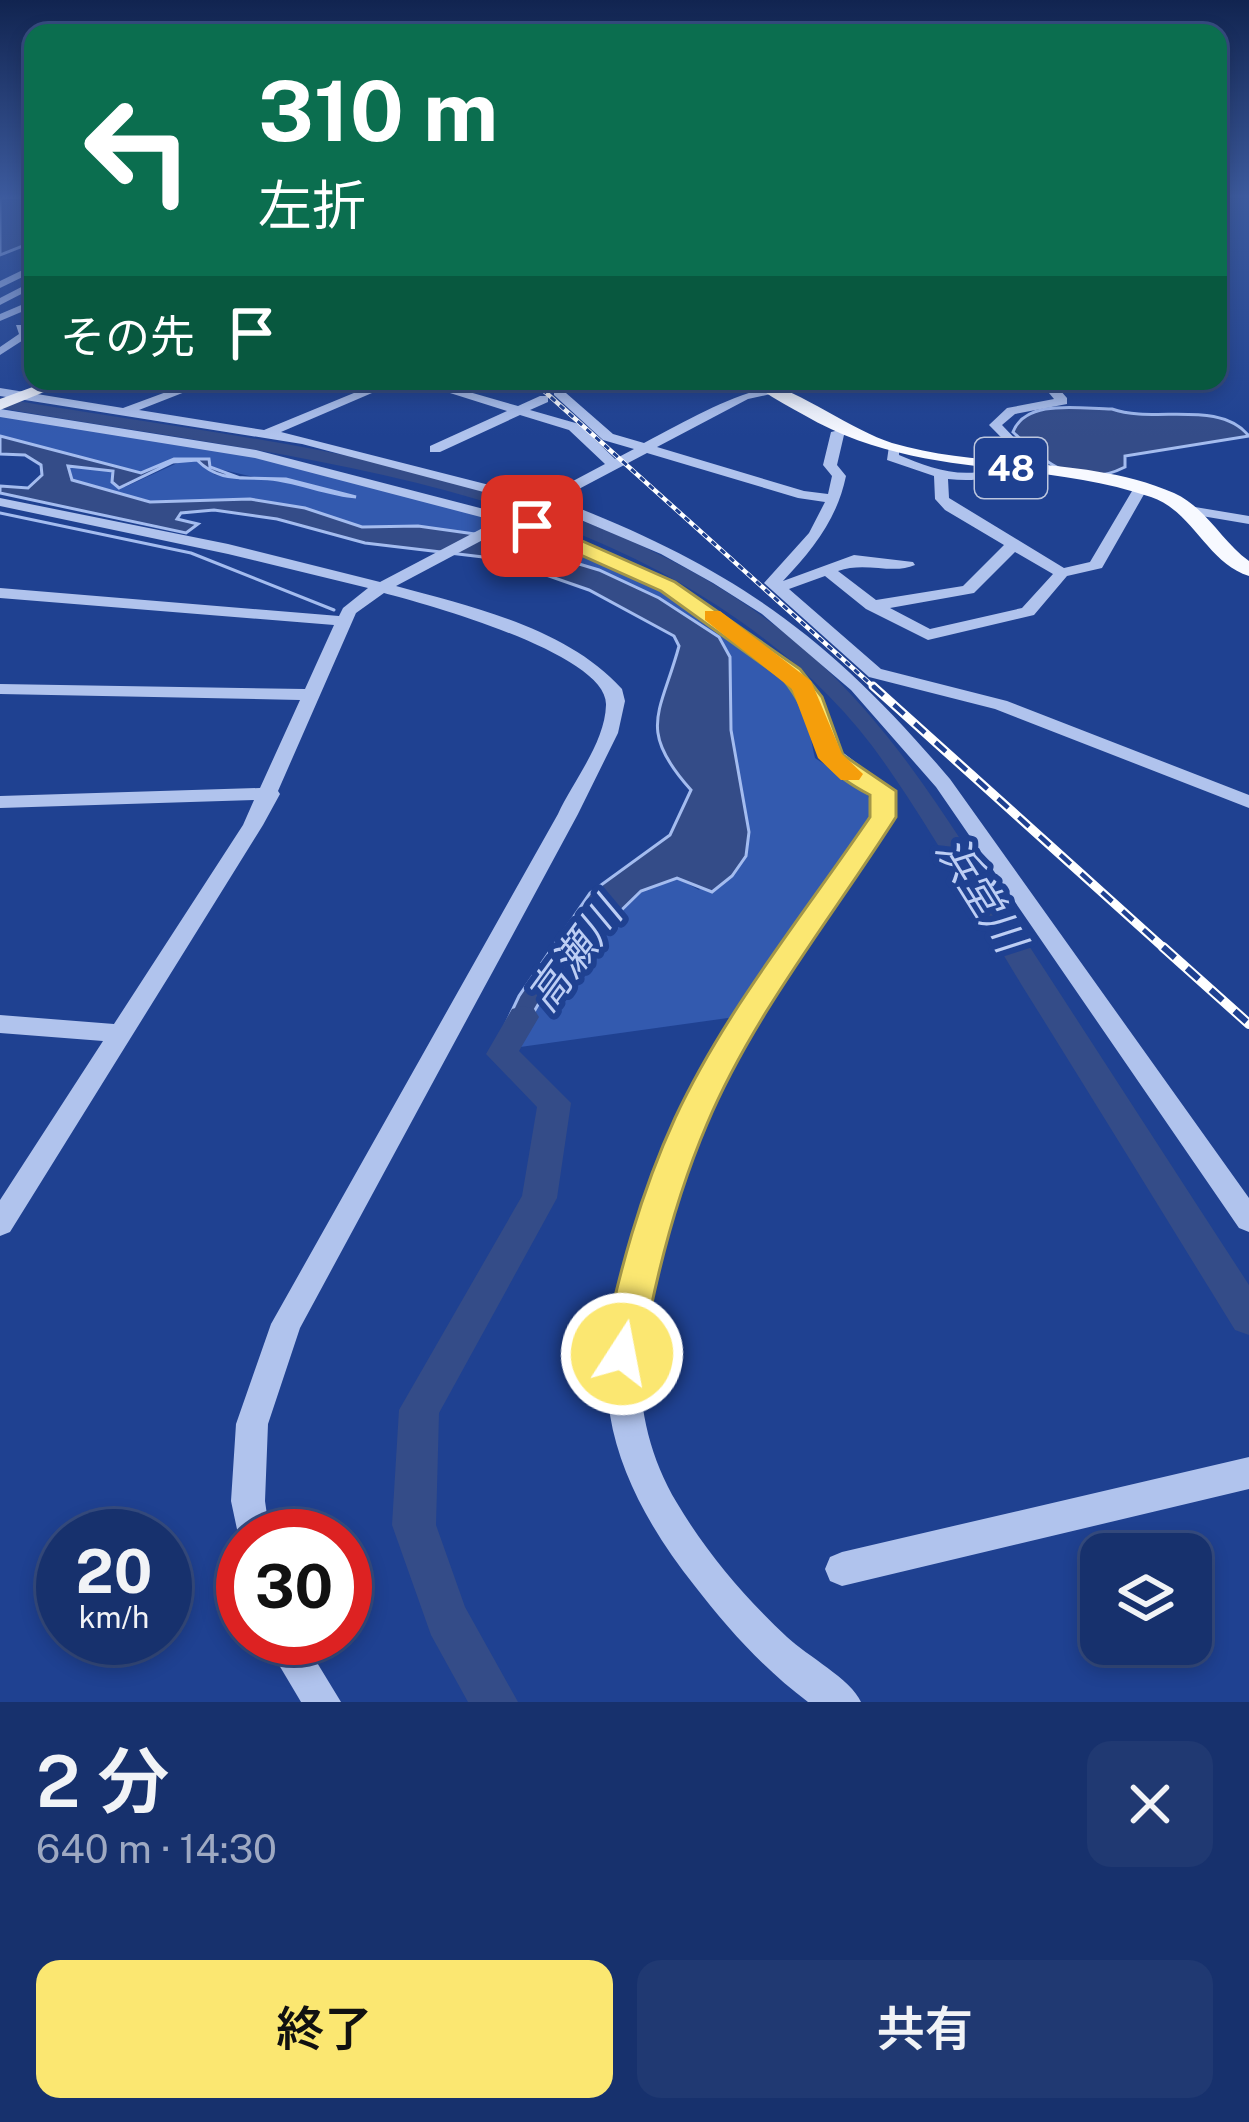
<!DOCTYPE html>
<html lang="ja">
<head>
<meta charset="utf-8">
<style>
	body { margin:0; font-family:"Public Sans","Noto Sans JP",sans-serif; background:#203972; color:#f1f3f6; height:100vh; display:flex; flex-direction:column; font-size:45px; white-space:nowrap }
	* { box-sizing:border-box; margin:0 }
	p { font-size:39px; color:#9ea9c2 }
	.icon { flex:none; width:66px; height:66px; fill:none; stroke:currentColor; stroke-width:2; stroke-linecap:round; stroke-linejoin:round }
	.map { position:relative; height:1702px; overflow:hidden }
	.drawer { display:flex; flex-direction:column; background:#17316d; flex:1 }
	.drawer>* { flex:none }
	.banner { position:absolute; left:24px; top:24px; width:1203px; height:366px; border-radius:24px; box-shadow:0 6px 18px #0003,0 0 0 3px #364c80; background:#0b6e4f; color:#fff; overflow:hidden }
	.tools { position:absolute; left:1080px; top:1533px; display:grid; gap:24px }
	.tools a { display:grid; place-items:center; width:132px; height:132px; border-radius:24px; background:#17316d; box-shadow:0 6px 18px #0003,0 0 0 3px #364c80; font-size:60px }
	.speed { position:absolute; left:36px; top:1509px; display:flex; gap:24px; font-size:60px; font-weight:700; text-align:center }
	.speed>* { display:grid; place-content:center; width:156px; height:156px; border-radius:50%; background:#17316d; box-shadow:0 6px 18px #0003,0 0 0 3px #364c80; line-height:1 }
	.speed small { font-size:30px; font-weight:400 }
	.speed .limit { border:18px solid #d22; background:#fff; color:#111 }
	.pin { position:absolute; display:grid; place-items:center; width:102px; height:102px; color:#fff; margin:-51px; border-radius:24px; box-shadow:0 6px 18px #0006 }
	.me { position:absolute; width:132px; margin:-66px; rotate:11deg; stroke-linejoin:round; filter:drop-shadow(0 0 9px #0008) }
	.turn { display:flex; align-items:center; gap:42px; height:252px; padding:0 36px; font-size:54px }
	.turn .icon { width:156px; height:156px; stroke-width:2.5 }
	.turn b { display:block; font-size:84px; line-height:102px }
	.then { display:flex; align-items:center; height:114px; padding:0 36px; background:#0003; gap:24px; font-size:45px }
	.round { display:grid; place-items:center; flex:none; width:126px; height:126px; border-radius:24px; background:#203972 }
	.head { display:flex; align-items:center; justify-content:space-between; height:204px; padding:0 36px }
	h1 { font-size:72px; font-weight:600; line-height:90px }
	.primary-button { display:flex; gap:24px; margin-top:auto; padding:24px 36px }
	.primary-button a { flex:1; height:138px; border-radius:24px; background:#fbe771; color:#111; font-size:48px; font-weight:600; line-height:138px; text-align:center }
	.primary-button a+a { background:#203972; color:#f1f3f6 }
	.map>svg:first-child { display:block }
	.green { fill:#335aaf }
	.water { fill:#344c88; stroke:#a4bcef; stroke-width:3 }
	.lines { fill:none; stroke-linecap:round; stroke-linejoin:round }
	.stream { stroke:#a4bcef; stroke-width:3 }
	.river { fill:#344c88; fill-rule:evenodd }
	.minor { fill:#b0c3ed; fill-rule:evenodd }
	.major { fill:#f7f9ff; fill-rule:evenodd }
	.rail-far2-casing { stroke:#fff; stroke-width:4.5 }
	.rail-far1-casing { stroke:#fff; stroke-width:9 }
	.rail-casing { stroke:#fff; stroke-width:10 }
	.rail-far2 { stroke:#1f4191; stroke-width:3; stroke-dasharray:6; stroke-linecap:butt }
	.rail-far1 { stroke:#1f4191; stroke-width:4.5; stroke-dasharray:14; stroke-linecap:butt }
	.rail { stroke:#1f4191; stroke-width:6; stroke-dasharray:16; stroke-linecap:butt }
	.route { fill:#fbe771; stroke:#a39649; stroke-width:3 }
	.slow { fill:#f59e0b }
	.labels { text-anchor:middle; stroke-width:12; stroke-linejoin:round; paint-order:stroke }
	.shield { fill:#1f4191; stroke:#bcc6de; stroke-width:3 }
	.shield-label { font-size:36px; font-weight:bold; fill:#fff }
	.water-label { font-size:42px; font-style:italic; fill:#bdcef4; stroke:#1f4191 }
</style>
</head>
<body>
<div class="map">
<svg width="1249" height="1702" viewBox="0 0 1249 1702">
	<rect width="100%" height="100%" fill="#1f4191"/>
	<path class="green" d="M0,409L299,462L567,533L559,537C629,570 736,622 788,680C806,700 809,732 815,758L866,792L876,812L735,1017L513,1048L539,1003L560,987L593,938L641,891L677,878L699,890L749,832L731,730L730,657L719,637L659,598L599,570L482,535L418,526L362,527L306,508L250,499L150,502L71,480L68,463L113,471L125,487L184,460L203,462L215,475L263,479L210,467L209,459C175,456 157,474 137,472C90,469 46,444 0,436Z"/>
	<path class="water" d="M33,197V242L0,255V198Z
		M1112,409C1154,424 1219,399 1249,436L1125,456V467C1078,491 1046,464 1013,432C1026,398 1081,409 1112,409Z
		M0,436L141,473L174,459H209L210,467L240,478L286,479L356,497C329,495 304,484 278,480C245,475 222,485 197,460L173,462L119,488L112,482L113,471L68,466L72,480L150,502L250,499L305,508L362,527L418,526L482,535L599,570L659,598L719,637L730,657L731,730L749,832L746,856L732,876L712,892L677,878L641,891L593,938L560,987L539,1003L513,1048L495,1047L519,996L590,893L670,835L691,790C636,729 661,713 679,646L674,636L589,590L500,559L365,543L277,519L214,510L181,513L177,519L198,524L186,533L0,493V486L28,488L42,475L41,465L25,455L0,454Z"/>
	<g class="lines">
		<path class="stream" d="M0,513L191,553L334,610"/>
		<path class="river" d="M0,398C258,443 569,464 782,631C887,712 951,826 1022,935C1098,1052 1173,1168 1249,1285V1335L1235,1330C1164,1215 1093,1099 1021,984C977,912 936,837 888,768C814,659 695,580 574,532C391,461 192,442 0,408Z
			M523,1006L534,1009L539,1017L519,1051L571,1103L557,1198L439,1413L436,1525L465,1607L518,1702H468L431,1635L392,1525L399,1410L522,1196L537,1107L486,1054L512,1009Z"/>
		<path class="minor" d="M33,265V272L0,288V281Z
			M33,281V288L0,305V298Z
			M1218,297L1227,298L1228,300L1218,303Z
			M33,300V307L0,321V314Z
			M16,325H24L31,335L0,355V347L19,334Z
			M196,381H213L139,410L264,430L383,381H400L281,432L541,498L605,464L569,430L520,415L440,452H430V446L507,411L412,381H431L518,406L540,396H548V402L530,410L579,424L615,459L634,449L603,440L554,395V389L571,381H587L566,393L613,434L644,443C711,408 752,381 831,381L748,399L657,447L804,491L828,494L832,476L823,465L831,432L852,427V433L844,435L837,465L846,476C837,519 814,548 783,581L854,555L913,562L915,565C893,575 865,561 838,571L876,600L963,586L1004,545L945,510L935,499L934,476L887,460L889,446H899V455C923,465 951,476 978,472C989,470 994,464 1006,464V470C987,481 969,481 948,479L949,498L1064,568L1090,562L1135,486L1147,489L1102,568L1067,576L1034,615L928,640L866,609L825,576L789,589L881,669L1007,701L1249,795V808L995,709L869,677L764,583L809,533L825,502L798,498L647,453L558,500C733,567 829,636 950,779L1249,1198V1232L1239,1228L936,787L851,690L762,614L713,583L661,554L548,506L524,518L614,555L674,585L785,660L804,676L824,704L841,751L893,791V817C777,989 550,1292 677,1503C706,1552 745,1598 787,1637C807,1656 851,1679 861,1702H808C764,1669 728,1629 694,1585C655,1536 620,1477 610,1415C579,1223 768,967 873,817V793C854,783 834,772 823,753C810,731 810,706 793,685C779,669 759,657 742,645C679,599 587,541 511,525L396,586C473,607 567,628 622,689L625,701L618,733L578,814L300,1328L268,1424L265,1501L270,1536H243L241,1548L231,1501L236,1424L271,1324L558,814C573,781 605,743 606,705C608,654 426,604 384,593L356,613L278,791L280,794L263,825L10,1232L0,1236V1200L103,1041L0,1033V1015L114,1024L243,825L254,800L0,808V796L260,788L300,700L0,694V684L305,689L334,625L0,598V588L339,616L343,608L368,588L228,554L0,506V498L228,544L380,582L496,521L255,458L0,417V409L256,450L507,515L529,504L302,444L0,396V388L123,408ZM1015,552L1053,574L1022,608L930,629L890,608L974,593Z
			M1039,381H1052L1067,398V404L1015,414L1002,425L1041,466L1043,469L1036,473L989,425L1007,408L1054,399Z
			M1195,507L1249,516V524L1190,514L1188,511Z
			M1249,1457V1489L842,1586L830,1581L825,1569L830,1557L842,1552Z
			M263,1638H302L341,1702H301Z"/>
		<path class="major" d="M49,381H71L0,410V399Z
			M750,381C788,381 849,430 892,443C983,470 1086,455 1174,493C1207,508 1221,541 1249,561V576C1207,563 1194,512 1151,497C1032,457 920,482 804,415C786,405 766,395 750,381Z"/>
		<g class="rail-far2-casing">
			<path id="rail-far2" d="M533,381L876,689"/>
		</g>
		<g class="rail-far1-casing">
			<path id="rail-far1" d="M873,686L1166,950"/>
		</g>
		<g class="rail-casing">
			<path id="rail" d="M1163,947L1249,1024"/>
		</g>
		<use href="#rail-far2" class="rail-far2"/>
		<use href="#rail-far1" class="rail-far1"/>
		<use href="#rail" class="rail"/>
	</g>
	<linearGradient id="sky" x2="0" y2="1"><stop stop-color="#112450"/><stop offset="0.45" stop-color="#3c5a9d"/><stop offset="1" stop-color="#3c5a9d" stop-opacity="0"/></linearGradient>
	<rect width="1249" height="436" fill="url(#sky)"/>
	<path class="route" d="M525,522H539L675,582L800,669L822,697L843,755L896,791V817C833,916 753,1015 707,1124C675,1199 656,1275 642,1354L636,1367L622,1373L608,1367L602,1354C619,1273 640,1194 675,1118C725,1011 804,914 870,817V795C795,756 827,733 783,679L661,591L525,530Z"/>
	<path class="slow" d="M705,611H720L811,681L842,754L863,774L859,780H841L818,758L792,689L705,620Z"/>
	<g class="labels">
		<rect class="shield" x="975" y="438" width="72" height="60" rx="9"/>
		<g class="shield-label">
			<text x="1011" y="481">48</text>
		</g>
		<g class="water-label">
			<text transform="translate(981 894) rotate(58)" y="15">浜堂川</text>
			<text transform="translate(574 955) rotate(-54)" y="15">高瀬川</text>
		</g>
	</g>
</svg>
<div class="tools">
<a><svg class="icon" aria-label="layers" viewBox="0 0 24 24"><path d="M12 4l9 5-9 5-9-5zM3 14l9 5 9-5"/></svg></a>
</div>
<div class="speed"><div>20<small>km/h</small></div><div class="limit">30</div></div>
<div class="pin" style="left:532px;top:526px;background:#d93025"><svg class="icon" aria-label="arrive" viewBox="0 0 24 24"><path d="M6 21V4h12l-3 4 3 4H6"/></svg></div>
<svg class="me" style="left:622px;top:1354px" viewBox="-20 -20 40 40"><circle r="17" fill="#fbe771" stroke="#fff" stroke-width="3"/><path d="M0-11L8 9 0 5-8 9z" fill="#fff"/></svg>
<div class="banner">
<div class="turn"><svg class="icon" aria-label="left" viewBox="0 0 24 24"><path d="M17 20v-9H6M10 6l-5 5 5 5"/></svg><div><b>310 m</b>左折</div></div>
<div class="then">その先<svg class="icon" aria-label="arrive" viewBox="0 0 24 24"><path d="M6 21V4h12l-3 4 3 4H6"/></svg></div>
</div>
</div>
<section class="drawer">
<div class="head"><div><h1>2 分</h1><p>640 m · 14:30</p></div><a class="round"><svg class="icon" aria-label="close" viewBox="0 0 24 24"><path d="M6 6l12 12M18 6L6 18"/></svg></a></div>
<div class="primary-button"><a>終了</a><a>共有</a></div>
</section>
</body>
</html>
